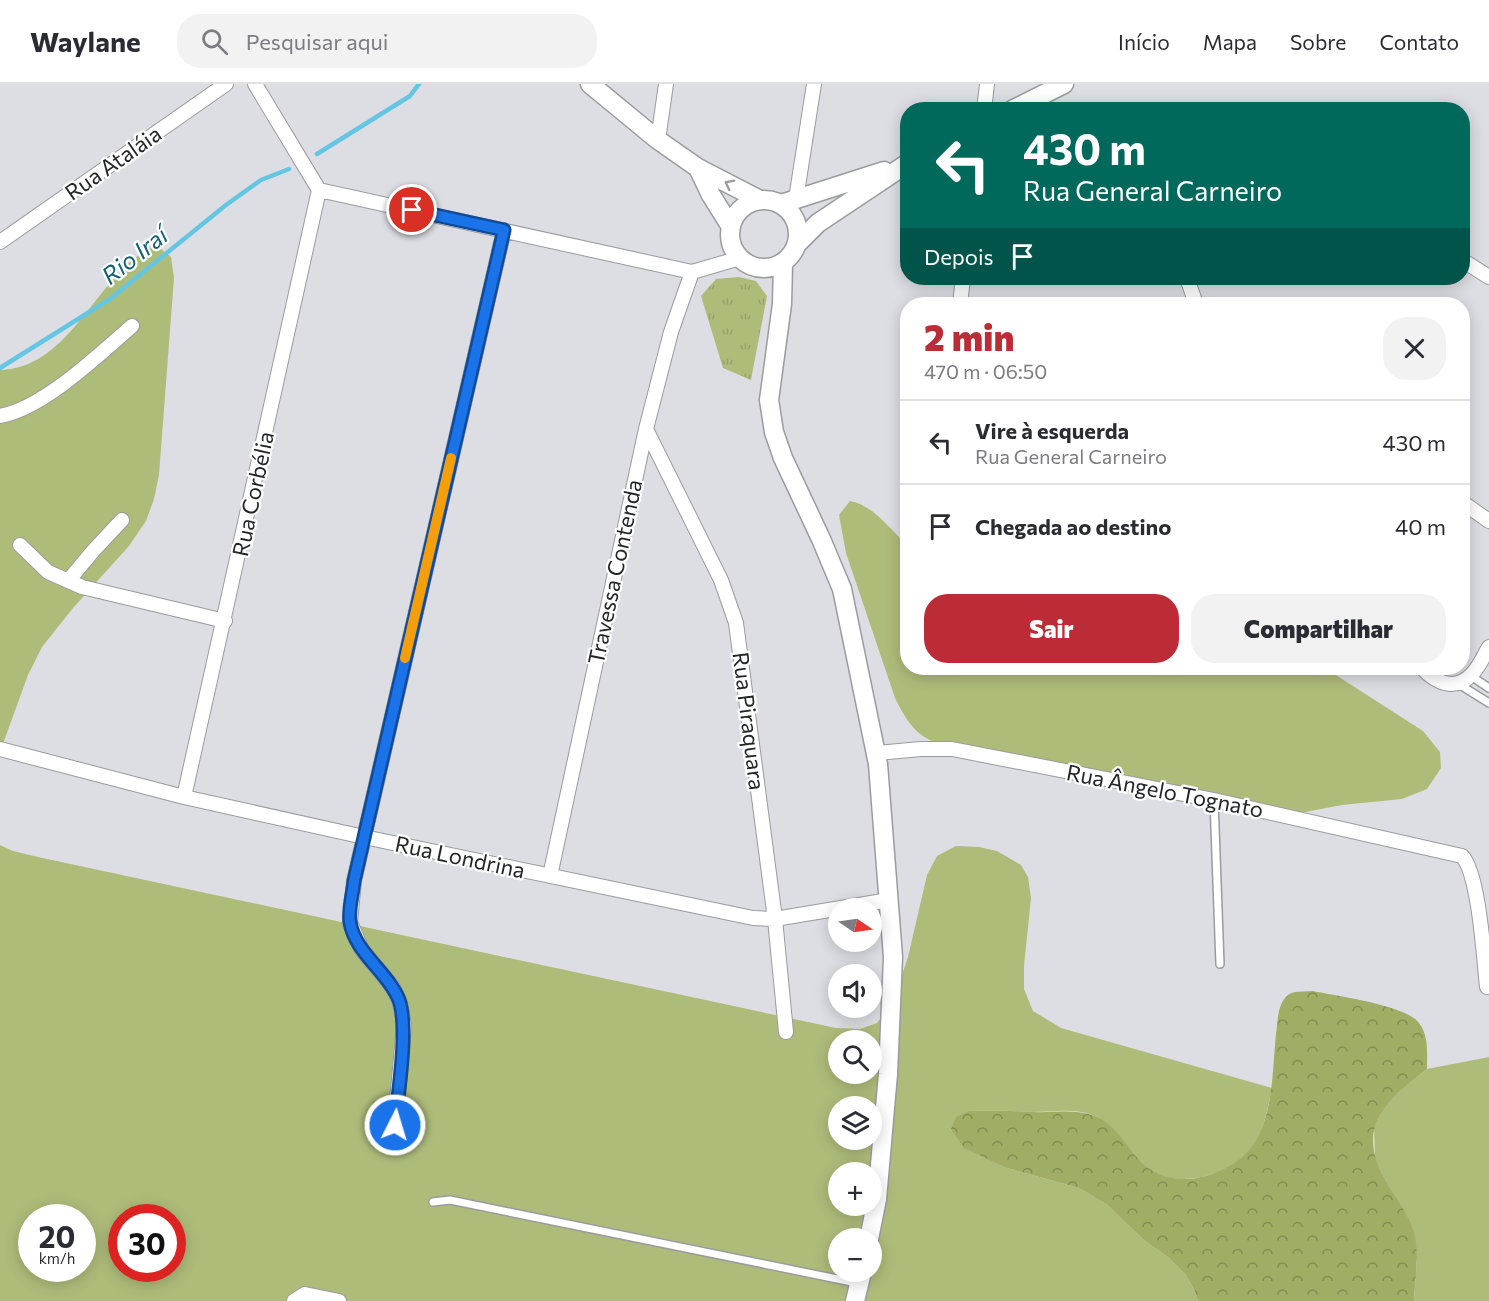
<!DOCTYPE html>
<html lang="pt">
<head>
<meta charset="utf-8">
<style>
	body { margin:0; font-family:Commissioner,sans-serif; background:#f2f2f3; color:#2b2b33; height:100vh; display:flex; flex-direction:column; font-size:22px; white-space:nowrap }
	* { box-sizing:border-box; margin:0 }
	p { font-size:20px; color:#7c7c81 }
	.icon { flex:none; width:33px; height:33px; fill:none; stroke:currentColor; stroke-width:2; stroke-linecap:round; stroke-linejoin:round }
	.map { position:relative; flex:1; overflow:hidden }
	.panel { position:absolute; left:900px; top:213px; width:570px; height:378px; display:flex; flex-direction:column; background:#fff; border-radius:24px; box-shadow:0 3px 15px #0003 }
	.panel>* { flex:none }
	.guide { position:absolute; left:900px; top:18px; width:570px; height:183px; border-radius:24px; box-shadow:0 3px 15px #0003; background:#00695c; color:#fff; overflow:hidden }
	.needle { width:39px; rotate:103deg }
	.buttons { position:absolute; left:828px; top:814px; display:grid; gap:12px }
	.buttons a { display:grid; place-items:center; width:54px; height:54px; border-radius:50%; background:#fff; box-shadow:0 3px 15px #0003; font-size:30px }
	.speed { position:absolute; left:18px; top:1120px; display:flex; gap:12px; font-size:30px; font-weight:700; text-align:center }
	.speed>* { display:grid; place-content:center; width:78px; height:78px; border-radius:50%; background:#fff; box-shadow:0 3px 15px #0003; line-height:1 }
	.speed small { font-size:15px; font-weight:400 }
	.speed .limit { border:9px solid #d22; background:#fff; color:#111 }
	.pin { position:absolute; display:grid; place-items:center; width:51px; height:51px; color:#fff; margin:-26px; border:3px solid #fff; border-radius:50%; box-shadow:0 2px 6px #0007 }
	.me { position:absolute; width:66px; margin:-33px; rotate:5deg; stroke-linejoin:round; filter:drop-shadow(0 0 4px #0008) }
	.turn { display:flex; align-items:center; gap:21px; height:126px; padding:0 24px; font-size:27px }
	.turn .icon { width:78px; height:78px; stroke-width:2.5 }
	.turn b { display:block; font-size:42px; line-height:51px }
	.then { display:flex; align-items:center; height:57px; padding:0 24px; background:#0003; gap:12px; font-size:22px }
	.round { display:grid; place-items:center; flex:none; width:63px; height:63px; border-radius:24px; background:#f2f2f3 }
	.headline { display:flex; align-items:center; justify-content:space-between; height:102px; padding:0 24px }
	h1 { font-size:36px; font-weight:800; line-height:45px; color:#bc2c36 }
	.action { display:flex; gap:12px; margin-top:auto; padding:12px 24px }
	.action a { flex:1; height:69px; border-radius:24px; background:#bc2c36; color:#fff; font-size:24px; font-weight:800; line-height:69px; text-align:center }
	.action a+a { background:#f2f2f3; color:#2b2b33 }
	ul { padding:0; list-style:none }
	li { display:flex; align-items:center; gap:18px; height:84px; padding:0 24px; border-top:2px solid #e1e1e2 }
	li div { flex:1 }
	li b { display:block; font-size:22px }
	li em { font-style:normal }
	header { display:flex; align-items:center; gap:36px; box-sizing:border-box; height:84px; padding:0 30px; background:#fff; border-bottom:2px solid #e1e1e2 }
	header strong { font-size:28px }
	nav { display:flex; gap:33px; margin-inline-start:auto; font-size:21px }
	.search { width:420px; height:54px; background:#f2f2f3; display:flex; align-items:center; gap:15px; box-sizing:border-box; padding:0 21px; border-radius:24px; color:#7c7c81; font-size:22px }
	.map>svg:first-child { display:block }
	.green { fill:#aebc7a; fill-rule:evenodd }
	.forest { fill:url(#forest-crowns) }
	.park { fill:url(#park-tufts) }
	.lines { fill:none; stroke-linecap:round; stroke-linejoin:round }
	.stream { stroke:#65c6e3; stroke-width:4.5 }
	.service-casing { stroke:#9a9b9f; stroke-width:10 }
	.minor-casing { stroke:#9a9b9f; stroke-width:16 }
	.tertiary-casing { stroke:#9a9b9f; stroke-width:21 }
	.service { stroke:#fff; stroke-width:7 }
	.minor { stroke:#fff; stroke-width:14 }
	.tertiary { stroke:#fff; stroke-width:18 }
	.oneway { stroke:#9c9d9e }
	.route-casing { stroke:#114b97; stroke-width:15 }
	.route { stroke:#1a73e8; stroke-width:10 }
	.slow { stroke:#f59e0b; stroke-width:10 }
	.labels { text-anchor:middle; stroke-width:4.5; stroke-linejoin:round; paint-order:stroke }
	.street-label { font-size:22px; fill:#242527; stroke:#fff }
	.water-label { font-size:24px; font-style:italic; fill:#106175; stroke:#fff }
</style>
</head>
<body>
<header>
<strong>Waylane</strong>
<div class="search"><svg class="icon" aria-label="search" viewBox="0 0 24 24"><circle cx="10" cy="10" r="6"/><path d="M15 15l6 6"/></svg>Pesquisar aqui</div>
<nav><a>Início</a><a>Mapa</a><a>Sobre</a><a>Contato</a></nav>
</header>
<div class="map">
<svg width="1489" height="1217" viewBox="0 0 1489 1217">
	<defs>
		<pattern id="forest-crowns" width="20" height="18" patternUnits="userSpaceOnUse" patternTransform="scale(1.5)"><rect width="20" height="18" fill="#9fae64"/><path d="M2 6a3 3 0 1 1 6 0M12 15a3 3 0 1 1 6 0" fill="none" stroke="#818d52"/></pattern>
		<pattern id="park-tufts" width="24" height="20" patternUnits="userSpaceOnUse" patternTransform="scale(1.5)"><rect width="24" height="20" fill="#aebc7a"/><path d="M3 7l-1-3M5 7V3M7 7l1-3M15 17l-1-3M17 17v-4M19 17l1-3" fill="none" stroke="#96a16a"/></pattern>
	</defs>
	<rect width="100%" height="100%" fill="#dddee3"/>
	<path class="green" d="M156,161L171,173L174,194L159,391L154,415L146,437L129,462L73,524L42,563L28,591L0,668V286C73,284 96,188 156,161Z
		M850,417C873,421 891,446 907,461L908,584H1325L1423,647L1440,668L1441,684L1427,705L1402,715L1342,721L1300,729L965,669C925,655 915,655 895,614L846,469L839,431Z
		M0,761L13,767L38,773L836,944L860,945L877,939L892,920L908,873L927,791L937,772L956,762L979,763L997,767L1021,781L1028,793L1031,814L1024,882V905L1033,927L1061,944L1272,1004C1268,1022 1265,1044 1254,1060C1235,1089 1183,1106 1152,1087C1129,1073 1119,1041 1092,1031C1073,1024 1053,1028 1033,1028C1012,1027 991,1026 969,1027L1007,1084L1079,1104L1106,1120L1145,1157L1168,1173L1185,1190L1194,1205L1198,1217H0ZM838,957H872V990H838ZM838,1023H872V1056H838ZM838,1089H872V1122H838ZM32,1134H82V1185H32ZM122,1134H172V1185H122ZM838,1155H872V1188H838Z
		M1489,973V1217H1414L1417,1177L1375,1074L1374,1044L1381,1026L1403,1004L1427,985Z"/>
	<path class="forest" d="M1313,907C1336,912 1406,921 1419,939C1429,952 1427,969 1427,985C1381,1021 1354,1045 1389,1103C1399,1118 1411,1135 1415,1152C1419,1174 1415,1196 1414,1217H1198L1194,1205L1185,1190L1168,1173L1145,1157L1106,1120L1079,1104L1007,1084L964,1064L951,1045L956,1033L969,1027C991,1026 1012,1027 1033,1028C1053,1029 1072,1025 1092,1031C1132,1045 1129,1095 1186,1095C1203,1095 1223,1087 1237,1077C1277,1049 1271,984 1277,942C1278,932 1279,919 1287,912C1293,906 1304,908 1313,907Z"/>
	<path class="park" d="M739,193L756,197L767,212L751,296L723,284L701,212L716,195Z"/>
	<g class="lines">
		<path class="stream" d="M317,70L410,12L419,0
			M0,284L110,215L226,121L261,96L289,85"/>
		<g class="service-casing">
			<path id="service" d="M1471,592L1489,604
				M1457,599L1489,619
				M1214,716L1220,880
				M433,1118L450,1116L857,1199"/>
		</g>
		<g class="minor-casing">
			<path id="minor" d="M255,0L319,106L692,188L740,174
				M984,26L987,0
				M658,56L666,0
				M796,115L814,0
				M0,158L226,0
				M1462,176L1489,193
				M1187,194L1196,220
				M960,220L963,194
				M0,332C44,324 98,271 132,242
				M646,345L721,496L736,539L775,835L786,948
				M1462,418L1489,437
				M20,461L48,488L82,503L225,537
				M68,497L93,467L122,436
				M1422,584C1435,598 1455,608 1471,591C1479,584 1484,571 1489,563
				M0,665L184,713L364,753L753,834L775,835L889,816
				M877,669L921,665H952L1214,716L1462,772C1479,789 1484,876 1487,903
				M184,713L319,106
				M550,792L646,345L671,248L692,188
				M393,1061L404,941L400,919L393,903L362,866L350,838L354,797L504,146
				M294,1217L305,1210L339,1217"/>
		</g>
		<g class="tertiary-casing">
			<path id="tertiary" d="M590,0L658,56L698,84L760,116
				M1012,26L1064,0
				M698,84L711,111L731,143
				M730 150a34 34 0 1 1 68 0a34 34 0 1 1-68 0Z
				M781,120L884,87
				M797,160L818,139L908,79
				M783,179L782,220L769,316L774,348L783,374L821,455L842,505L878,680L893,873L888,990L877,1115L869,1155
				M855,1217L862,1188"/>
		</g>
		<use href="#service" class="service"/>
		<use href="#minor" class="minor"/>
		<use href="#tertiary" class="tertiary"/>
	</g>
	<defs><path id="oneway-chevron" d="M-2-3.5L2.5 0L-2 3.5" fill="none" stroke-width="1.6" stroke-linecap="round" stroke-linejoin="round" transform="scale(1.5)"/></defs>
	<use class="oneway" href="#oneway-chevron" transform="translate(729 100) rotate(-153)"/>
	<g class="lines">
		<g class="route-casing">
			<path id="route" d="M395,1041C398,1009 409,944 399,916C388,888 355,869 350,838C348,826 353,809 354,797L504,146L412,126"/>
		</g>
		<use href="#route" class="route"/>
		<path class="slow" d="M405,574L451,374"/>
	</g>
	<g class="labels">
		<g class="street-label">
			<text transform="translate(113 79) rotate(-35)" y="8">Rua Ataláia</text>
			<text transform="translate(253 410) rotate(-78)" y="8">Rua Corbélia</text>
			<text transform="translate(615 488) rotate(-78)" y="8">Travessa Contenda</text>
			<text transform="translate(749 637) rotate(83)" y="8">Rua Piraquara</text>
			<text transform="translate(1165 707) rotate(11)" y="8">Rua Ângelo Tognato</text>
			<text transform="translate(460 773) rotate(12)" y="8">Rua Londrina</text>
		</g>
		<g class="water-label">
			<text transform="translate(135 172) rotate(-38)" y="8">Rio Iraí</text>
		</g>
	</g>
</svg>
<div class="buttons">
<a><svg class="needle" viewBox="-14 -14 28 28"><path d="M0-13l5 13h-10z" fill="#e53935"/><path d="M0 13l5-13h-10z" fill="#7c7c81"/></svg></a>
<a><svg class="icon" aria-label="sound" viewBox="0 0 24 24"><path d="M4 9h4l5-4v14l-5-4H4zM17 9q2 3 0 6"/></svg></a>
<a><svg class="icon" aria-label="search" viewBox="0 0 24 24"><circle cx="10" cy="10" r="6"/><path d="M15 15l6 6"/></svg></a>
<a><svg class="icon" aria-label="layers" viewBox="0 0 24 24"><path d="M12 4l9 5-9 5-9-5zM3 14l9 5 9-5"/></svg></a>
<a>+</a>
<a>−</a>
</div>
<div class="speed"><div>20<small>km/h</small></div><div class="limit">30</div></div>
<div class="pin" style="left:412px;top:126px;background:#d93025"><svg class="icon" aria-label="arrive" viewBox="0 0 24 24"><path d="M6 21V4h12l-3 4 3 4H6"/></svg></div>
<svg class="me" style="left:395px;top:1041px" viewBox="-20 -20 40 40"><circle r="17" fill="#1a73e8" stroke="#fff" stroke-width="3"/><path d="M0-11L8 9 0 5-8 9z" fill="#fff"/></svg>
<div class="guide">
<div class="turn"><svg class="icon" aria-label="left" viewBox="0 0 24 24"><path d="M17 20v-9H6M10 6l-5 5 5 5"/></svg><div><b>430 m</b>Rua General Carneiro</div></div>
<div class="then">Depois<svg class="icon" aria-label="arrive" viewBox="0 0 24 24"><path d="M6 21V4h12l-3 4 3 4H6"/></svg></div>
</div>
<section class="panel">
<div class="headline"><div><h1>2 min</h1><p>470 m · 06:50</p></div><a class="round"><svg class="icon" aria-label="close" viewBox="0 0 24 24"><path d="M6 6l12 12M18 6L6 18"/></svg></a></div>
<ul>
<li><svg class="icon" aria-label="left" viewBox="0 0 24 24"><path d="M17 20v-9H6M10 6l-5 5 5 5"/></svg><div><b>Vire à esquerda</b><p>Rua General Carneiro</p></div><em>430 m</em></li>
<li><svg class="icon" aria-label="arrive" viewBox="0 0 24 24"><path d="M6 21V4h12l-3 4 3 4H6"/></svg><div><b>Chegada ao destino</b></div><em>40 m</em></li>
</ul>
<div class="action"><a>Sair</a><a>Compartilhar</a></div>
</section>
</div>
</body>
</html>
